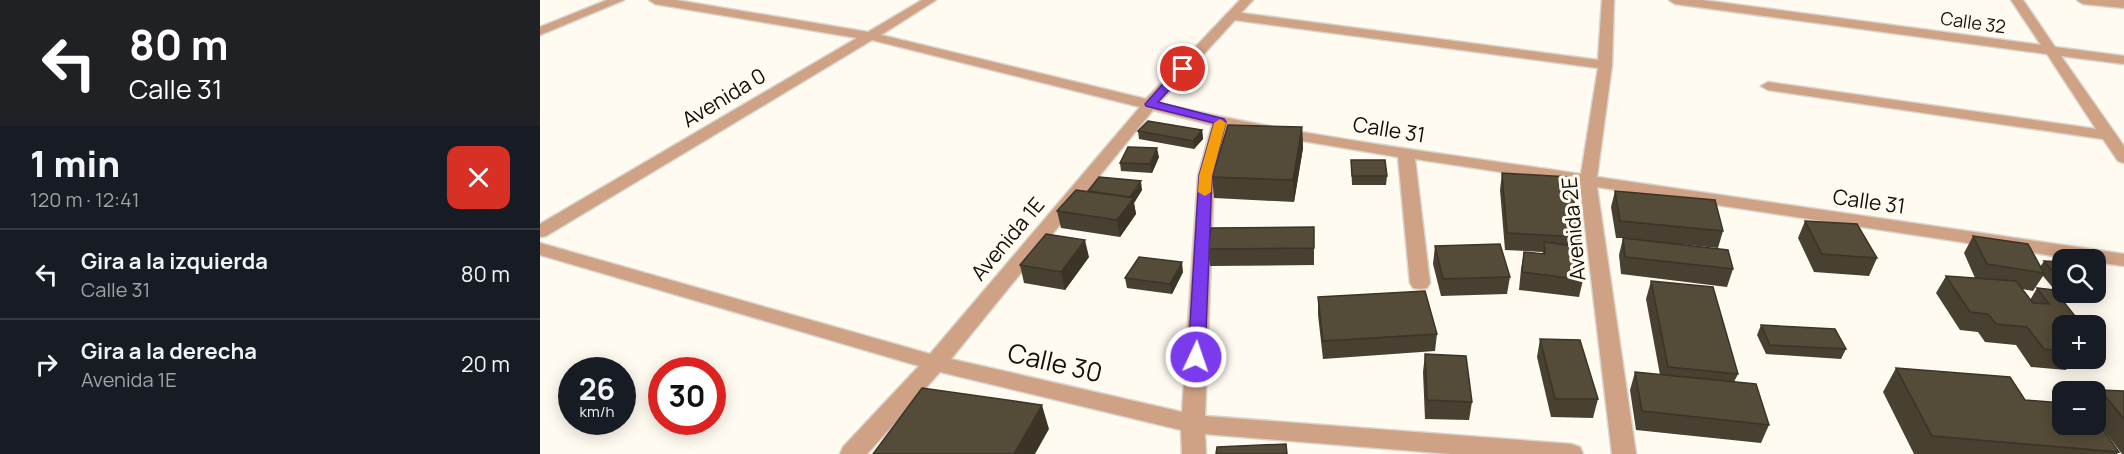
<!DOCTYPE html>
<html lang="es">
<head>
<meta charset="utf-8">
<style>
	body { margin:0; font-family:Manrope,sans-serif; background:#242831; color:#f1f3f6; height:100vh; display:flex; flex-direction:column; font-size:22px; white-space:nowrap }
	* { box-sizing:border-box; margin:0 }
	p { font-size:20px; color:#9ea1a6 }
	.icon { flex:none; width:33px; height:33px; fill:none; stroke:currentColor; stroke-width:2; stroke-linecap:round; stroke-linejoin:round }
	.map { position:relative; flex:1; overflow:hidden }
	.drawer { display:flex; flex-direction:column; background:#171b24; width:540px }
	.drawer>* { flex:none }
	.hud { background:#202124; color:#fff; overflow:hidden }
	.buttons { position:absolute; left:1512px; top:249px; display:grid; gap:12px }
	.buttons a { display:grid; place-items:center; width:54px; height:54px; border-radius:12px; background:#171b24; box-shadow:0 3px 15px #0003; font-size:30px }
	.speed { position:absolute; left:18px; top:357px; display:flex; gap:12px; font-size:30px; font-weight:700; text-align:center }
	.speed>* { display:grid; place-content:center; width:78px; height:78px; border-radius:50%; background:#171b24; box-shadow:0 3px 15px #0003; line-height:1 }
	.speed small { font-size:15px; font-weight:400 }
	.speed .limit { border:9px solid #d22; background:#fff; color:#111 }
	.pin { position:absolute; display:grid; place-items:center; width:51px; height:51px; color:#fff; margin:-26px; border:3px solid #fff; border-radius:50%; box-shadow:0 2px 6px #0007 }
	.me { position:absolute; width:66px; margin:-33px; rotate:3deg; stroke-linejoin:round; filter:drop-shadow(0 0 4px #0008) }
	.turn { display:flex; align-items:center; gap:21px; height:126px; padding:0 30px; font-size:27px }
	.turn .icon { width:78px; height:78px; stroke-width:2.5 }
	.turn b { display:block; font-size:42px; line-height:51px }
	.round { display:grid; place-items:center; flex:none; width:63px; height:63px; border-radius:12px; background:#242831 }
	.head { display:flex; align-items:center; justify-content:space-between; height:102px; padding:0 30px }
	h1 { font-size:36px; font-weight:800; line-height:45px }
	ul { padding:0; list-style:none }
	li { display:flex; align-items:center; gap:18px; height:90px; padding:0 30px; border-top:2px solid #363941 }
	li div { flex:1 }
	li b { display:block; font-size:22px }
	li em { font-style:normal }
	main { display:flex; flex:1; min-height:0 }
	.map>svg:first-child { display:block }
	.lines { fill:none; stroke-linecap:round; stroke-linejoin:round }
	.street-casing { stroke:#d9d5cc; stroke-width:3 }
	.street { fill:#cfa185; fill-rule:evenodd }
	.wall { fill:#484030 }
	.shaded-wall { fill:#3b3427 }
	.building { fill:#544b38; stroke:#3b3427; stroke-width:1.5 }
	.route { fill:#7c3aed; stroke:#51269a; stroke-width:1.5 }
	.slow { fill:#f59e0b }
	.labels { text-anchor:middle; stroke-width:6; stroke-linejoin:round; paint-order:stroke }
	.far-street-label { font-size:18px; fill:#130f08; stroke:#fffbf1 }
	.street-label { font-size:21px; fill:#130f08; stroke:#fffbf1 }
	.near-street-label { font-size:26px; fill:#130f08; stroke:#fffbf1 }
</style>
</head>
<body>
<main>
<section class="drawer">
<div class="hud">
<div class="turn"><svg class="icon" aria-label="left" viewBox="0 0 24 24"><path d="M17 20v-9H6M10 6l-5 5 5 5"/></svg><div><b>80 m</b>Calle 31</div></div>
</div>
<div class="head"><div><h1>1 min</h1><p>120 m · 12:41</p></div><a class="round" style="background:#d93025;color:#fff"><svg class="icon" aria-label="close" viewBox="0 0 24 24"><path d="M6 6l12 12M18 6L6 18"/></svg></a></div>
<ul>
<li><svg class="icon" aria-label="left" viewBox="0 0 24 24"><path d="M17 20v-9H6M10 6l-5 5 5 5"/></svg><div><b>Gira a la izquierda</b><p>Calle 31</p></div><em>80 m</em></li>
<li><svg class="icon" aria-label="right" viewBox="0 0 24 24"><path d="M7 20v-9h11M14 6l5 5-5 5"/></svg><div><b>Gira a la derecha</b><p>Avenida 1E</p></div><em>20 m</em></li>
</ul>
</section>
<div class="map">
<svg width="1584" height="454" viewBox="0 0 1584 454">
	<rect width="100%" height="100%" fill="#fffbf1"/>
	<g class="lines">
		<g class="street-casing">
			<path id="street" d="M67,0H84L0,35V27Z
				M109,0H136L328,32L382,0H396L341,35L606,99L700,0H713L701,13L1058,60L1062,0H1074L1072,65L1057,177L1584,254V266L1556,262V260H1541L1057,187L1096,454H1072L1040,184L875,159L890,283L887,288L880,289L873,288L870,283L858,157L686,128L674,176L665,416L1031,444L1040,447L1043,454H911L665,434L666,454H642L641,430L400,372L327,454H300L303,447L379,366L0,255V243L390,354L600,107L332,40L6,236L0,237V224L317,38L115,4ZM695,20L1058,68L1041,174C900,153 758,136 619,103ZM613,110L672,125L658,176L642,412L411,359Z
				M1129,0H1162L1501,45L1471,0H1483L1515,47L1584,56V64L1521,56L1584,146V163L1578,161L1563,139L1228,90L1221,86L1228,82L1556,129L1507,54L1135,4Z
				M1537,0H1584V8L1543,4Z"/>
		</g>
		<use href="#street" class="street"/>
	</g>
	<path class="wall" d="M762,127L763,148L754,202L674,198L672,177Z
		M662,130L663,139L654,149L599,139L598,131Z
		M619,157L612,173L581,171L580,163Z
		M811,160L847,176L846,185H812Z
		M962,173L1041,237L1039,246L1043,280L1039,297L979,290L981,269L984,252L1002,254L1003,252L965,250L960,190Z
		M602,190L594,203L596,214L580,237L521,228L517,211L548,191Z
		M1075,191L1183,231L1178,248L1139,244L1193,269L1187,287L1081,274L1079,255L1083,238H1076L1071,207Z
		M1265,221L1337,258L1329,276L1274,272L1258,238Z
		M774,227V265L670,266L668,249Z
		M1433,236L1500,267L1504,261L1522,262V292L1559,293L1553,303L1524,301L1503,276L1493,291L1482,289L1490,300L1497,288L1514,290L1522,326V358H1534L1526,370L1491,367L1476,345L1445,342L1438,332L1420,330L1396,293L1406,276L1435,278L1424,253Z
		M895,246L970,277L967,294L901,296L893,264Z
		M549,257L525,290L484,283L480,265Z
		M643,272L632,294L587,288L585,278Z
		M1111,281L1198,374L1194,382L1229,425L1221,443L1096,430L1090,390L1095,372L1120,375L1106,299Z
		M778,297L897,334L895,351L783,359L778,315Z
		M1221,325L1306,349L1301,359L1226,354L1217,335Z
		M1000,339L1058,399L1053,418L1011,417L997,357Z
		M885,354L932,402L929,420L885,419L883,372Z
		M1356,368L1485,400L1579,452L1577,454H1374L1343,392Z
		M1560,390L1584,391V454H1582L1556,420V397Z"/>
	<path class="shaded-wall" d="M762,127L763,148L754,202L753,180Z
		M662,130L663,139L654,149L653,141Z
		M617,148L619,157L612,173L610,164Z
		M601,181L602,190L594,203L596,214L580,237L577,220Z
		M545,240L549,257L525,290L521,272Z
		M642,262L643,272L632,294L630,284Z
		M502,405L509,429L495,454H474Z"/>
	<path class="building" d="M608,121L662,130L653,141L598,131Z
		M688,125L762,127L753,180L672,177Z
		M588,147L617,148L610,164L580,163Z
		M811,160H845L847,176H812Z
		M962,173L1029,177L1041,237L967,233Z
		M559,177L601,181L590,197L548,191Z
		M536,190L594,198L577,220L517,211Z
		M1075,191L1175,200L1183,231L1080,221Z
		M1265,221L1317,224L1337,258L1282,254Z
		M774,227V248L668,249L671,228Z
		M506,234L545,240L521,272L480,265Z
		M1433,236L1488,244L1504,273L1447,264Z
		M1083,238L1188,250L1193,269L1085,257Z
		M1004,242L1042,247L1043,280L982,272L984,252L1005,254Z
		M960,244L970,277L903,279L895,246Z
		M599,257L642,262L630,284L585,278Z
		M1504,261L1522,262V282Z
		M1406,276L1476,281L1493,303L1509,304L1497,288L1514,290L1543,326L1518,325L1522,331V351L1504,349L1487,327L1456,324L1448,314L1430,312Z
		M1111,281L1173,287L1198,374L1128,367Z
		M885,291L897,334L783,341L778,297Z
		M1221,325L1295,329L1306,349L1230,345Z
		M1000,339L1040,340L1058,399H1015Z
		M885,354L926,356L932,402L887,400Z
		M1356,368L1470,377L1485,400L1522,403V424H1556V420L1579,452L1392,436Z
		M1095,372L1216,384L1229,425L1102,411Z
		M382,388L502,405L474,454H333Z
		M1560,390L1584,391V419Z
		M746,444L747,454H676L677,447Z"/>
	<path class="route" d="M643,65L648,69L618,102L684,119L686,122L672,176L665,357L662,361H651L648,357L659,176L674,123L606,106L605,104L639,66Z"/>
	<path class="slow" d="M680,119L686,123L672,176L671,192L665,196L658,192L659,176L674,123Z"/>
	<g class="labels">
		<g class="far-street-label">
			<text transform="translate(1433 23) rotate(8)" y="6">Calle 32</text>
		</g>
		<g class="street-label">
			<text transform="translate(184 98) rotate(-31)" y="7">Avenida 0</text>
			<text transform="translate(849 130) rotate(9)" y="7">Calle 31</text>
			<text transform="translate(1329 202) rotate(8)" y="7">Calle 31</text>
			<text transform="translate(1034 229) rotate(-95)" y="7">Avenida 2E</text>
			<text transform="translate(468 239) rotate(-50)" y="7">Avenida 1E</text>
		</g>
		<g class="near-street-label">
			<text transform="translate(515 363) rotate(13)" y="9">Calle 30</text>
		</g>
	</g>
</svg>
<div class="buttons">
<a><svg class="icon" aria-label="search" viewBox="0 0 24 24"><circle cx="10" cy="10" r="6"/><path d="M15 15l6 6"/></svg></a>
<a>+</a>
<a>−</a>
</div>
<div class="speed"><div>26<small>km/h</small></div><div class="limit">30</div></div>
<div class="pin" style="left:643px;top:69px;background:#d93025"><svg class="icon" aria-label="arrive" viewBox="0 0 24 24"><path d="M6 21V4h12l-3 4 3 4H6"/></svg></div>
<svg class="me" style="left:656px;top:357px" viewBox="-20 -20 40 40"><circle r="17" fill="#7c3aed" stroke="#fff" stroke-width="3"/><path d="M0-11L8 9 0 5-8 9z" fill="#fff"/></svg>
</div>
</main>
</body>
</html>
